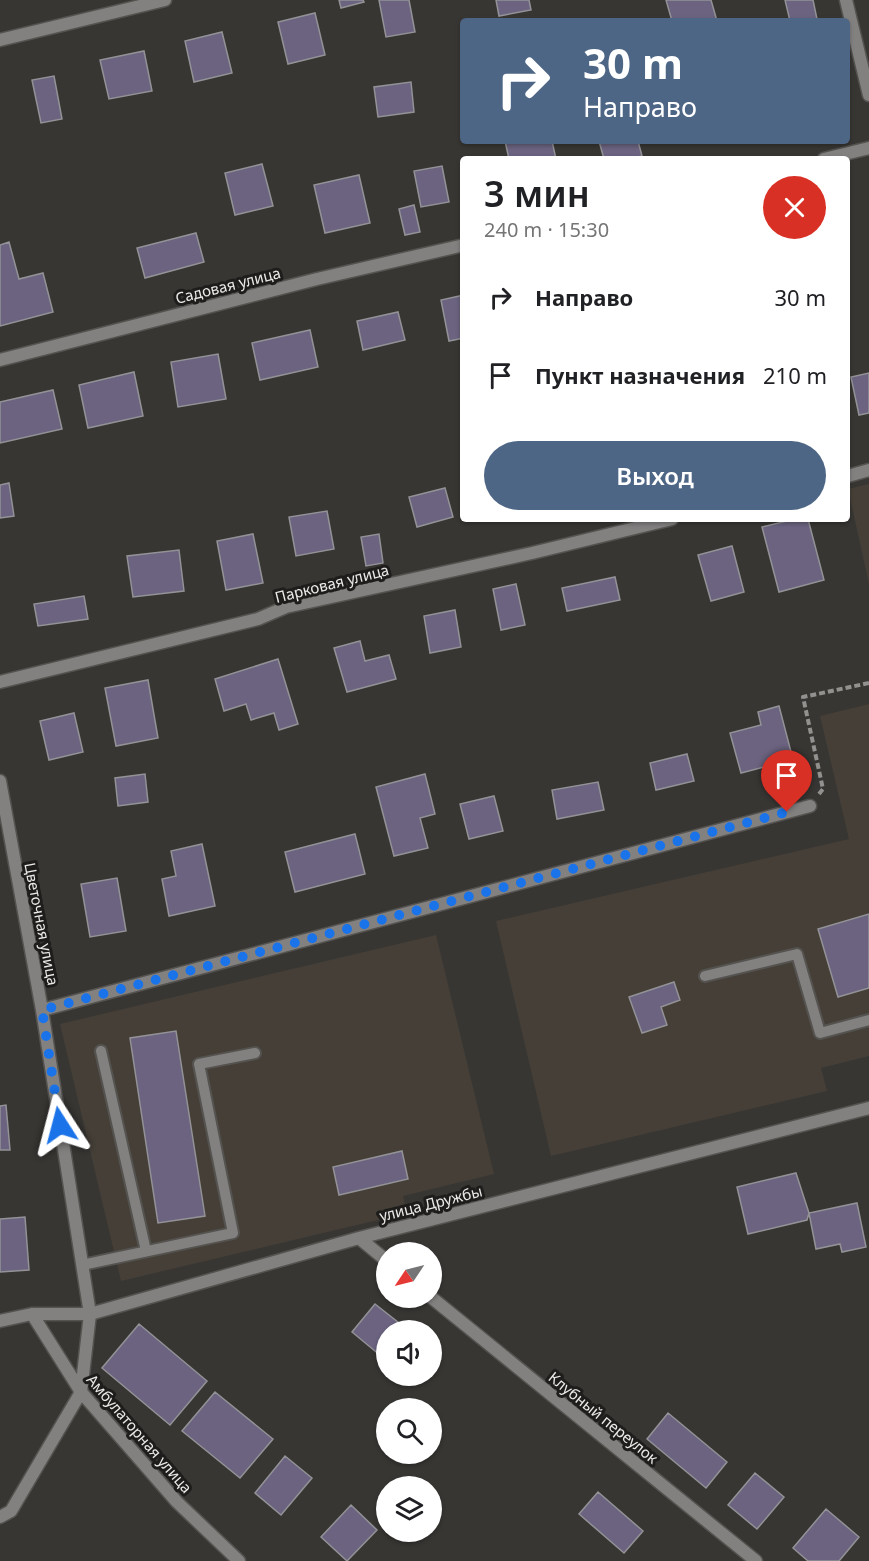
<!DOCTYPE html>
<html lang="ru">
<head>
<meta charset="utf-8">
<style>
	body { margin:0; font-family:"Noto Sans",sans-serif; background:#f6f6f6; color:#202124; height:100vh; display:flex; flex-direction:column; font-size:22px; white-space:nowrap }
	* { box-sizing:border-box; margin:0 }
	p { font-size:20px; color:#757577 }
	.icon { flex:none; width:33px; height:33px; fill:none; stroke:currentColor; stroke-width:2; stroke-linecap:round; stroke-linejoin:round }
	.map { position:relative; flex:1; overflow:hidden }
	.details { position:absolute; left:460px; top:156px; width:390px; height:366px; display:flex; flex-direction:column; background:#fff; border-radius:6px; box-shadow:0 2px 4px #0004 }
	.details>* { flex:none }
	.banner { position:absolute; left:460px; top:18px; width:390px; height:126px; border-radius:6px; box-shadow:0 2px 4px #0004; background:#4e6685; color:#fff; overflow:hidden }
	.needle { width:39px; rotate:235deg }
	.controls { position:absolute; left:376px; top:1242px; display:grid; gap:12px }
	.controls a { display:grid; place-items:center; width:66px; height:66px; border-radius:50%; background:#fff; box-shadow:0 2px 4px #0004; font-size:30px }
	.pin { position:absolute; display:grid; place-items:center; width:51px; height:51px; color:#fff; margin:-62px -26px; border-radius:50% 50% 50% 0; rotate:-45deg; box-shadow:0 0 6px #0007 }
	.pin .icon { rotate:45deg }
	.me { position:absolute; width:66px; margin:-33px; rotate:351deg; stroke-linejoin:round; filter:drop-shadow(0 0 4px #0008) }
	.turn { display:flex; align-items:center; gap:21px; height:126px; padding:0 24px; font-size:27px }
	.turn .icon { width:78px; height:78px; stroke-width:2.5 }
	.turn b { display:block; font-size:42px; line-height:51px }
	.round { display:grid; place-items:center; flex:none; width:63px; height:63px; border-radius:32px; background:#f6f6f6 }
	.head { display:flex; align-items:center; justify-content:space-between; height:102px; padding:0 24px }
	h1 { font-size:36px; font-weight:600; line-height:45px }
	.cta { display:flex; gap:12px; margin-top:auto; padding:12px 24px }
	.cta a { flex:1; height:69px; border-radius:36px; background:#4e6685; color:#fff; font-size:24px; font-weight:600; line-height:69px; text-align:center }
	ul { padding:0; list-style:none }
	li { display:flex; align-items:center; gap:18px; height:78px; padding:0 24px }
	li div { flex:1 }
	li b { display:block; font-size:22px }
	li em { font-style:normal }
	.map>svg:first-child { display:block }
	.built { fill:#453f37 }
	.building { fill:#6b637f; stroke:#939296; stroke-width:1.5 }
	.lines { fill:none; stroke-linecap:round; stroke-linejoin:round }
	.service-casing { stroke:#555350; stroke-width:14 }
	.minor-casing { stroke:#555350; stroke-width:15 }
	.path { stroke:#93918f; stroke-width:4; stroke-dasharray:6 3; stroke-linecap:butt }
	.service { stroke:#838180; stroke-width:10 }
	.minor { stroke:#838180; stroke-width:12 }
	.route { stroke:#1a73e8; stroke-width:10; stroke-dasharray:0 18 }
	.labels { text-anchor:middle; stroke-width:6; stroke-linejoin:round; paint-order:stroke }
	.street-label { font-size:15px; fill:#eceae8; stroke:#1e1d1c }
</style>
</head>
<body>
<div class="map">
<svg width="869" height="1561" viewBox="0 0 869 1561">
	<rect width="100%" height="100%" fill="#383633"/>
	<path class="built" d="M869,484V584L848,489Z
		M869,704V1056L821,1068L827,1091L551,1156L496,921L849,839L820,716Z
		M436,935L494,1174L403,1196L407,1213L121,1281L60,1024Z"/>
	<path class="building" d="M339,0H363L364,2L341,8Z
		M379,0H409L415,32L386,37Z
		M496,0H529L531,10L499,16Z
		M666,0H711L717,21H672Z
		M785,0H813L817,19L790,21Z
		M315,13L325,55L288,64L278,22Z
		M222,32L232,73L194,82L185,41Z
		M144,51L152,91L109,99L100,60Z
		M54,76L62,119L41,123L32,80Z
		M411,82L414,112L378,117L374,87Z
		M505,141H552L556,159H509Z
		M599,141H638L642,156L629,159H604Z
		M262,164L273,206L235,215L225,173Z
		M442,166L449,202L421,207L414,171Z
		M359,175L370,223L325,233L314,185Z
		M414,205L420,232L405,235L399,209Z
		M196,233L204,262L145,278L137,248Z
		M9,242L19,279L43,273L53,312L0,326V245Z
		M464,295V338L449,341L441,300Z
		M398,312L405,340L363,350L357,321Z
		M310,330L318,367L260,380L252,343Z
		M218,354L226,399L178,407L171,362Z
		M134,372L143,416L88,428L79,385Z
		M869,373V413L859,415L851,377Z
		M53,390L62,429L0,443V402Z
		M9,483L14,516L0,518V485Z
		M445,488L453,517L417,527L409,497Z
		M327,511L334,549L296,556L289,517Z
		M795,519H808L824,580L779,592L762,527Z
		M253,534L263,583L226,590L217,541Z
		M379,534L383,563L366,566L361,537Z
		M732,546L744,592L711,601L698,555Z
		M179,550L184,591L133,597L127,556Z
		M615,577L620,600L567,611L562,588Z
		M516,584L525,625L501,630L493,589Z
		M84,596L88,619L38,626L34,604Z
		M455,610L461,647L430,653L424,616Z
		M360,641L365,661L389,655L396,679L347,692L334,648Z
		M278,659L298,724L279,730L274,713L251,720L246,704L224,711L215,679Z
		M148,680L158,738L116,746L105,688Z
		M779,706L796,771L774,777L772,765L741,773L730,733L761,725L758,712Z
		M74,713L83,752L49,760L40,721Z
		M687,754L694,781L656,790L650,763Z
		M145,774L148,802L118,806L115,778Z
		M425,774L435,814L420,818L428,848L394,856L376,787Z
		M598,782L604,810L557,819L552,790Z
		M494,796L503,831L469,839L460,804Z
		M355,834L365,874L295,892L285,852Z
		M202,844L215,906L169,916L162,879L176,876L171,851Z
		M117,878L126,931L90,937L81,884Z
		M869,914V988L838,997L818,929Z
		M674,982L680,1000L661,1007L667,1025L642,1033L629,997Z
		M176,1031L205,1216L158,1223L130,1038Z
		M6,1105L10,1150H0V1106Z
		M402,1151L408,1179L339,1195L333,1167Z
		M796,1173L809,1213L807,1220L748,1234L737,1187Z
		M857,1203L866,1247L842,1252L840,1244L816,1249L809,1213Z
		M25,1217L29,1270L0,1272V1219Z
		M375,1304L408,1330H387V1361L352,1332Z
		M139,1324L207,1381L170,1425L102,1368Z
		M215,1392L273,1439L240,1478L182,1431Z
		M668,1413L727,1462L706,1488L647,1439Z
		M285,1456L312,1478L281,1515L255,1493Z
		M755,1473L784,1497L757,1529L728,1505Z
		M598,1492L643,1531L624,1553L579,1514Z
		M351,1505L377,1530L347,1561L321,1537Z
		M826,1509L859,1537L839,1561H808L793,1548Z"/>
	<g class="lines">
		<g class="service-casing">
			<path id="service" d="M705,976L797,954L820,1033L869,1020
				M101,1051L146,1251
				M82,1265L233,1233L199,1064L255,1053"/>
		</g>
		<g class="minor-casing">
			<path id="minor" d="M846,0L869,95
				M0,40L165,0
				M824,159L869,148
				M0,360L317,279L464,245
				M848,476L869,470
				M0,682L258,619L286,607L532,553L672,519
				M0,781L42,1010L90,1314L81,1392L11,1511L0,1517
				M42,1010L810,806
				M359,1238L387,1261
				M432,1298L756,1561
				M32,1314L81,1392L177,1502L239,1561
				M0,1321L32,1314H90L359,1238L869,1108"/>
		</g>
		<path class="path" d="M819,794L823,789L803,697L869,683"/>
		<use href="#service" class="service"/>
		<use href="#minor" class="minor"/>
	</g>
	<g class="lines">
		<path class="route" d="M60,1125L42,1010L787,812"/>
	</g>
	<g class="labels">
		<g class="street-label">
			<text transform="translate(228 286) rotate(-14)" y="5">Садовая улица</text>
			<text transform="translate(332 584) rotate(-14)" y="5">Парковая улица</text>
			<text transform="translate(41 924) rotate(79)" y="5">Цветочная улица</text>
			<text transform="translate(431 1204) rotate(-14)" y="5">улица Дружбы</text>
			<text transform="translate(603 1418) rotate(39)" y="5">Клубный переулок</text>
			<text transform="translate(139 1434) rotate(49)" y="5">Амбулаторная улица</text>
		</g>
	</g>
</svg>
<div class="controls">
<a><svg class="needle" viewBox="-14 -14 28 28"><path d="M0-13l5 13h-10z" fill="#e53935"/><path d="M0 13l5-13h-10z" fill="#757577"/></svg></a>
<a><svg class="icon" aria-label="sound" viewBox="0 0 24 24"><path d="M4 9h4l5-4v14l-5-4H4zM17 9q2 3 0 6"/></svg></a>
<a><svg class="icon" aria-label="search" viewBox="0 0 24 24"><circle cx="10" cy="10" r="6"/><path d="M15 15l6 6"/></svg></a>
<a><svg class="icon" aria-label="layers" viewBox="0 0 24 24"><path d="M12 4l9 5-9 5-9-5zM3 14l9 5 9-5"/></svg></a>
</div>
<div class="pin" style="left:787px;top:812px;background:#d93025"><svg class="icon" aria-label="arrive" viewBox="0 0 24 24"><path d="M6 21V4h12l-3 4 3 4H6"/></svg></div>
<svg class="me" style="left:60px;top:1125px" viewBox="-20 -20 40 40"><path d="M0-17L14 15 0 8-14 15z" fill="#1a73e8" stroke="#fff" stroke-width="4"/></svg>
<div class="banner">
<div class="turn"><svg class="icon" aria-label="right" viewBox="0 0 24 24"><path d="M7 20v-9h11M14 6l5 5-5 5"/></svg><div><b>30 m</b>Направо</div></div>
</div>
<section class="details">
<div class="head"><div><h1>3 мин</h1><p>240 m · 15:30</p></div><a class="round" style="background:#d93025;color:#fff"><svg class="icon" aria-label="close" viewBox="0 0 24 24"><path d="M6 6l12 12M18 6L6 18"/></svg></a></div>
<ul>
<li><svg class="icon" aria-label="right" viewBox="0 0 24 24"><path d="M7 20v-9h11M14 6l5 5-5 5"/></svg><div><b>Направо</b></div><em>30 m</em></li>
<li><svg class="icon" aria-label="arrive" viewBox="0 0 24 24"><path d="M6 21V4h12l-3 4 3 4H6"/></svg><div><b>Пункт назначения</b></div><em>210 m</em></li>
</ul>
<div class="cta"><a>Выход</a></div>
</section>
</div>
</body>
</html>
